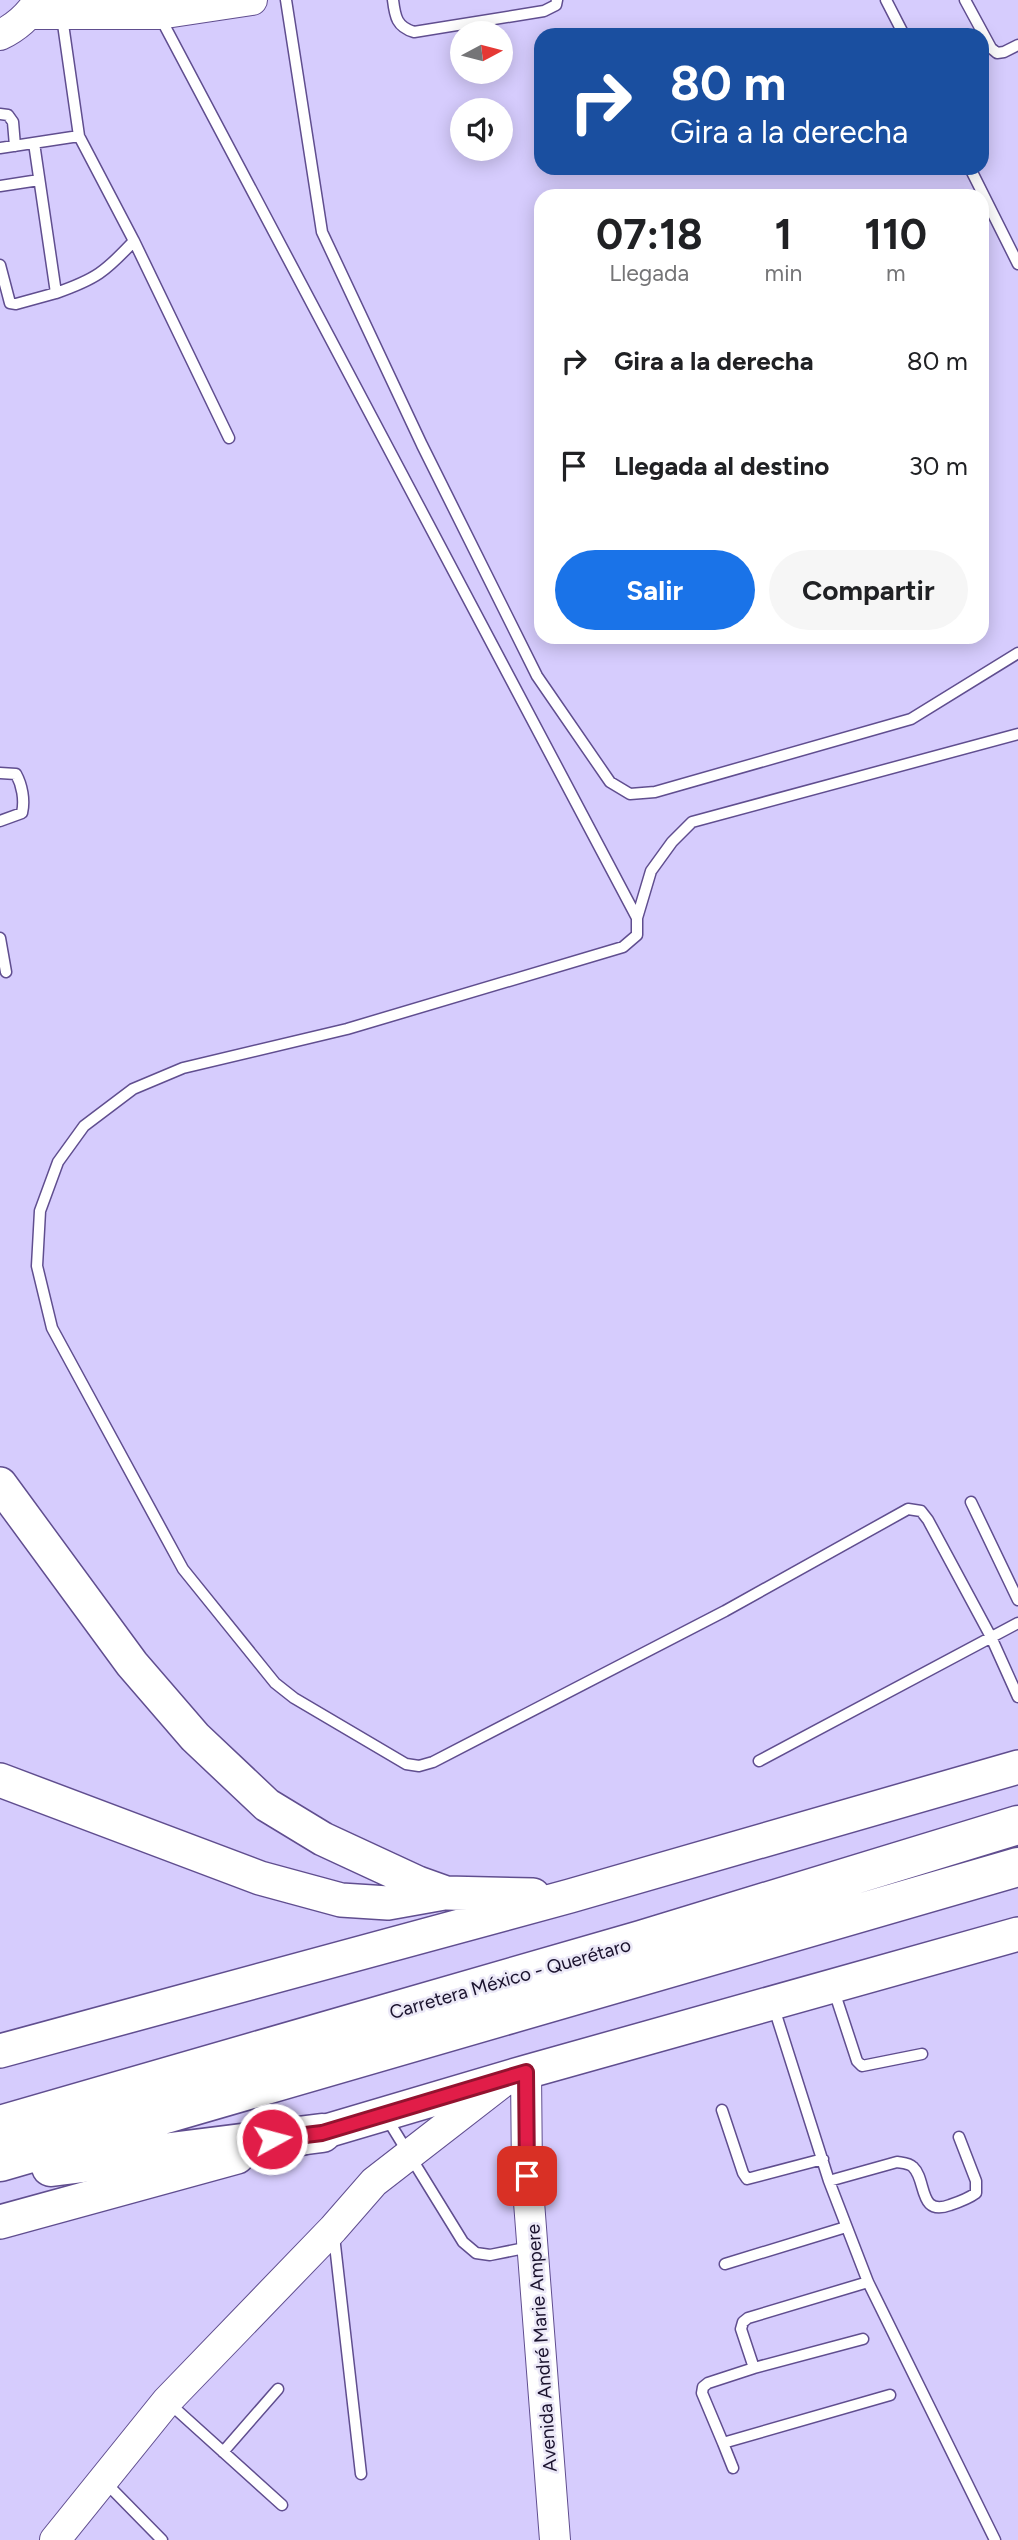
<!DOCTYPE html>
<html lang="es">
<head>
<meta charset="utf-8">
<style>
	body { margin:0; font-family:Figtree,sans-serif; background:#f6f6f6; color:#202124; height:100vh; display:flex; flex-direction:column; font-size:26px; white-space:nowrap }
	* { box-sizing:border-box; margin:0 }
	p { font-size:23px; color:#757577 }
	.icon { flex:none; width:38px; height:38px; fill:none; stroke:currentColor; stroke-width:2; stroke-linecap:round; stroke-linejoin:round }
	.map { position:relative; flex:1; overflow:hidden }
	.sheet { position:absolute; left:534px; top:189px; width:455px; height:455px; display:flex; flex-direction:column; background:#fff; border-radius:21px; box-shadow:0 4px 18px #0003 }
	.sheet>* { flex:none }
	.hud { position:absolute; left:534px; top:28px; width:455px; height:147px; border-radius:21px; box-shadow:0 4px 18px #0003; background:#1a4fa0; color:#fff; overflow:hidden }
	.needle { width:46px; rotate:83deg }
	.fabs { position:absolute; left:450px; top:21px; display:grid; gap:14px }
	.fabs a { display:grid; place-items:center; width:63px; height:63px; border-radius:50%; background:#fff; box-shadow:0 4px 18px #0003; font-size:35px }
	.pin { position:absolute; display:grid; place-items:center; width:60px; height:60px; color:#fff; margin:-30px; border-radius:14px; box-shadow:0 4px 10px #0006 }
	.me { position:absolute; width:77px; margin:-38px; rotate:83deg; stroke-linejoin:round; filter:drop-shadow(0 0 5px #0008) }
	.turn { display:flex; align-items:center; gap:24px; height:147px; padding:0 21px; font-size:32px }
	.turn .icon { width:91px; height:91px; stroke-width:2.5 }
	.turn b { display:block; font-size:49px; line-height:60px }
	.eta { display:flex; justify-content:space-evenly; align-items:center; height:119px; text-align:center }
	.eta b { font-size:42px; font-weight:700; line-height:49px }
	.primary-button { display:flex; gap:14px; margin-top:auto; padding:14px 21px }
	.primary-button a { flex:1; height:80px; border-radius:42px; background:#1a73e8; color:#fff; font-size:28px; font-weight:700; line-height:80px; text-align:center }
	.primary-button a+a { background:#f6f6f6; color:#202124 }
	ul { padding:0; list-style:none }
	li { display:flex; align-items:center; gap:21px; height:105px; padding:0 21px }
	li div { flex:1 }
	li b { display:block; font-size:26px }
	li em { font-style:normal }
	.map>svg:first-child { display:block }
	.built { fill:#d6ccfd; fill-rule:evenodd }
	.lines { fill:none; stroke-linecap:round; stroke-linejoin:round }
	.lane-casing { stroke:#604e8f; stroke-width:13 }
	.secondary-casing { stroke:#604e8f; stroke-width:32 }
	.primary-casing { stroke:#604e8f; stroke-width:36 }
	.highway-casing { stroke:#604e8f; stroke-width:41 }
	.lane { stroke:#fff; stroke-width:10 }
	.secondary { stroke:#fff; stroke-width:30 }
	.primary { stroke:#fff; stroke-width:33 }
	.highway { stroke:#fff; stroke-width:38 }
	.route-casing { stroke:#92132f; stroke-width:18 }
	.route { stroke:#e11d48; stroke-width:12 }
	.labels { text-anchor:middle; stroke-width:5; stroke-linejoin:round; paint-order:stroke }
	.street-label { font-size:19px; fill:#1a122d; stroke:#ebe8f7 }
</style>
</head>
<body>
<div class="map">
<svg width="1018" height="2540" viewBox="0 0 1018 2540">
	<rect width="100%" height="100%" fill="#ded8f7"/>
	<path class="built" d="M0,0H1018V2540H0ZM462,33H500V72H462ZM541,35H982V168H541ZM462,110H500V149H462ZM541,196H982V637H541Z"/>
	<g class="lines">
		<g class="lane-casing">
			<path id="lane" d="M286,0L322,232L422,445L537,676L610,782L630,794L655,792L911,719L1018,653
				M393,0C395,17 397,27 414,32L544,11L556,5L557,0
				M886,0L904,35
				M965,0L991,48L997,53L1004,52L1018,45
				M62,17L79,136L134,241L229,438
				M160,17L637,918V935L623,947L347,1029L183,1068L133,1089L84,1126L58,1162L40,1211L37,1266L52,1328L183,1569L275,1683L294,1698L406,1764L419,1766L433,1762L725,1611L908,1509L921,1511L928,1520L991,1637L1018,1697
				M0,114L8,115L13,122L15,146
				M0,148L79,136
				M970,168L1018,264
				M0,186L39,180
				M0,265L10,303L16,304L56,293L34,143
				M56,293C96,279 105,272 134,241
				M0,773L16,774C22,785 25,800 22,813L0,821
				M637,918L651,871L672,842L692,822L1018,734
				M0,938L6,972
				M971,1502L1018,1600
				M759,1761L1018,1623
				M833,1988L857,2061L862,2066L922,2054
				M773,2005L829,2181L868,2282L995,2540
				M722,2110L743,2173L747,2179L823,2159
				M386,2117L463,2242L476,2253L490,2255L530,2247
				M829,2181L897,2162C903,2163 909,2163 913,2167C927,2180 918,2217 950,2205C959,2202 968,2199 976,2193V2181L959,2137
				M334,2236L361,2474
				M725,2264L846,2227
				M863,2339L754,2368L741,2329L743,2322L748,2318L868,2282
				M754,2368L708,2383L703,2387L702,2393L723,2443L890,2395
				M169,2403L282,2505
				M723,2443L733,2468
				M223,2452L278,2389
				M105,2482L162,2540"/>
		</g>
		<g class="secondary-casing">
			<path id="secondary" d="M30,14H159L252,0
				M0,35C17,27 29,16 39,0
				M526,2072L527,2176L555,2540
				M55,2540L167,2401L333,2229L374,2182L503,2082"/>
		</g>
		<g class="primary-casing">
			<path id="primary" d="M0,1484L132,1664L195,1737L267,1805L323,1839L418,1883L446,1893L533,1895
				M0,1780L260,1878L341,1900L388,1903L444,1893
				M0,2051L570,1896L1018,1767
				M296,2140L526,2072L1018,1934
				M0,2222L237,2157"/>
		</g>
		<g class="highway-casing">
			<path id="highway" d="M0,2125L641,1940L1018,1825
				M0,2162L1018,1867
				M51,2167L322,2133"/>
		</g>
		<use href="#lane" class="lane"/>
		<use href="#secondary" class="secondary"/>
		<use href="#primary" class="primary"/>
		<use href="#highway" class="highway"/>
	</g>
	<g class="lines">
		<g class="route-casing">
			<path id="route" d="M272,2139L322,2133L526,2072L527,2176"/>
		</g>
		<use href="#route" class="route"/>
	</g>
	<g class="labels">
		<g class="street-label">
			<text transform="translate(510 1978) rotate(-16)" y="7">Carretera México - Querétaro</text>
			<text transform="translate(541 2348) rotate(-94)" y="7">Avenida André Marie Ampere</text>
		</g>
	</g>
</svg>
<div class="fabs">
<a><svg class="needle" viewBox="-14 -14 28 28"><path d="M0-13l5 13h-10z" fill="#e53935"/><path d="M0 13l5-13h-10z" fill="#757577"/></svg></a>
<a><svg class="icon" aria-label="sound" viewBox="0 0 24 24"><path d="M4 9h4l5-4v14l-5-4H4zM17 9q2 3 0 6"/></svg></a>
</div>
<div class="pin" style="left:527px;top:2176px;background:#d93025"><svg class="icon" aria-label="arrive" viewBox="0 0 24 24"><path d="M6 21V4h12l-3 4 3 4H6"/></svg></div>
<svg class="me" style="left:272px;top:2139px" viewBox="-20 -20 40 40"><circle r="17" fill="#e11d48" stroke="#fff" stroke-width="3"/><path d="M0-11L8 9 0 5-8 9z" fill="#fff"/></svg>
<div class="hud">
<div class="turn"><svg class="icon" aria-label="right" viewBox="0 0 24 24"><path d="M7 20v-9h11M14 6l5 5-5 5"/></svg><div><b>80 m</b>Gira a la derecha</div></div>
</div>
<section class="sheet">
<div class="eta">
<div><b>07:18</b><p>Llegada</p></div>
<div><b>1</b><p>min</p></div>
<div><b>110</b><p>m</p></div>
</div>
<ul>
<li><svg class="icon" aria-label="right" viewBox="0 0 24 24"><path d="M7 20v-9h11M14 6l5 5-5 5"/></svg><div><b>Gira a la derecha</b></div><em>80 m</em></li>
<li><svg class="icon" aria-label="arrive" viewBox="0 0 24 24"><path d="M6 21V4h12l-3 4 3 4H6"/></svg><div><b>Llegada al destino</b></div><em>30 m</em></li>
</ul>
<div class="primary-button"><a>Salir</a><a>Compartir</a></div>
</section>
</div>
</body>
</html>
